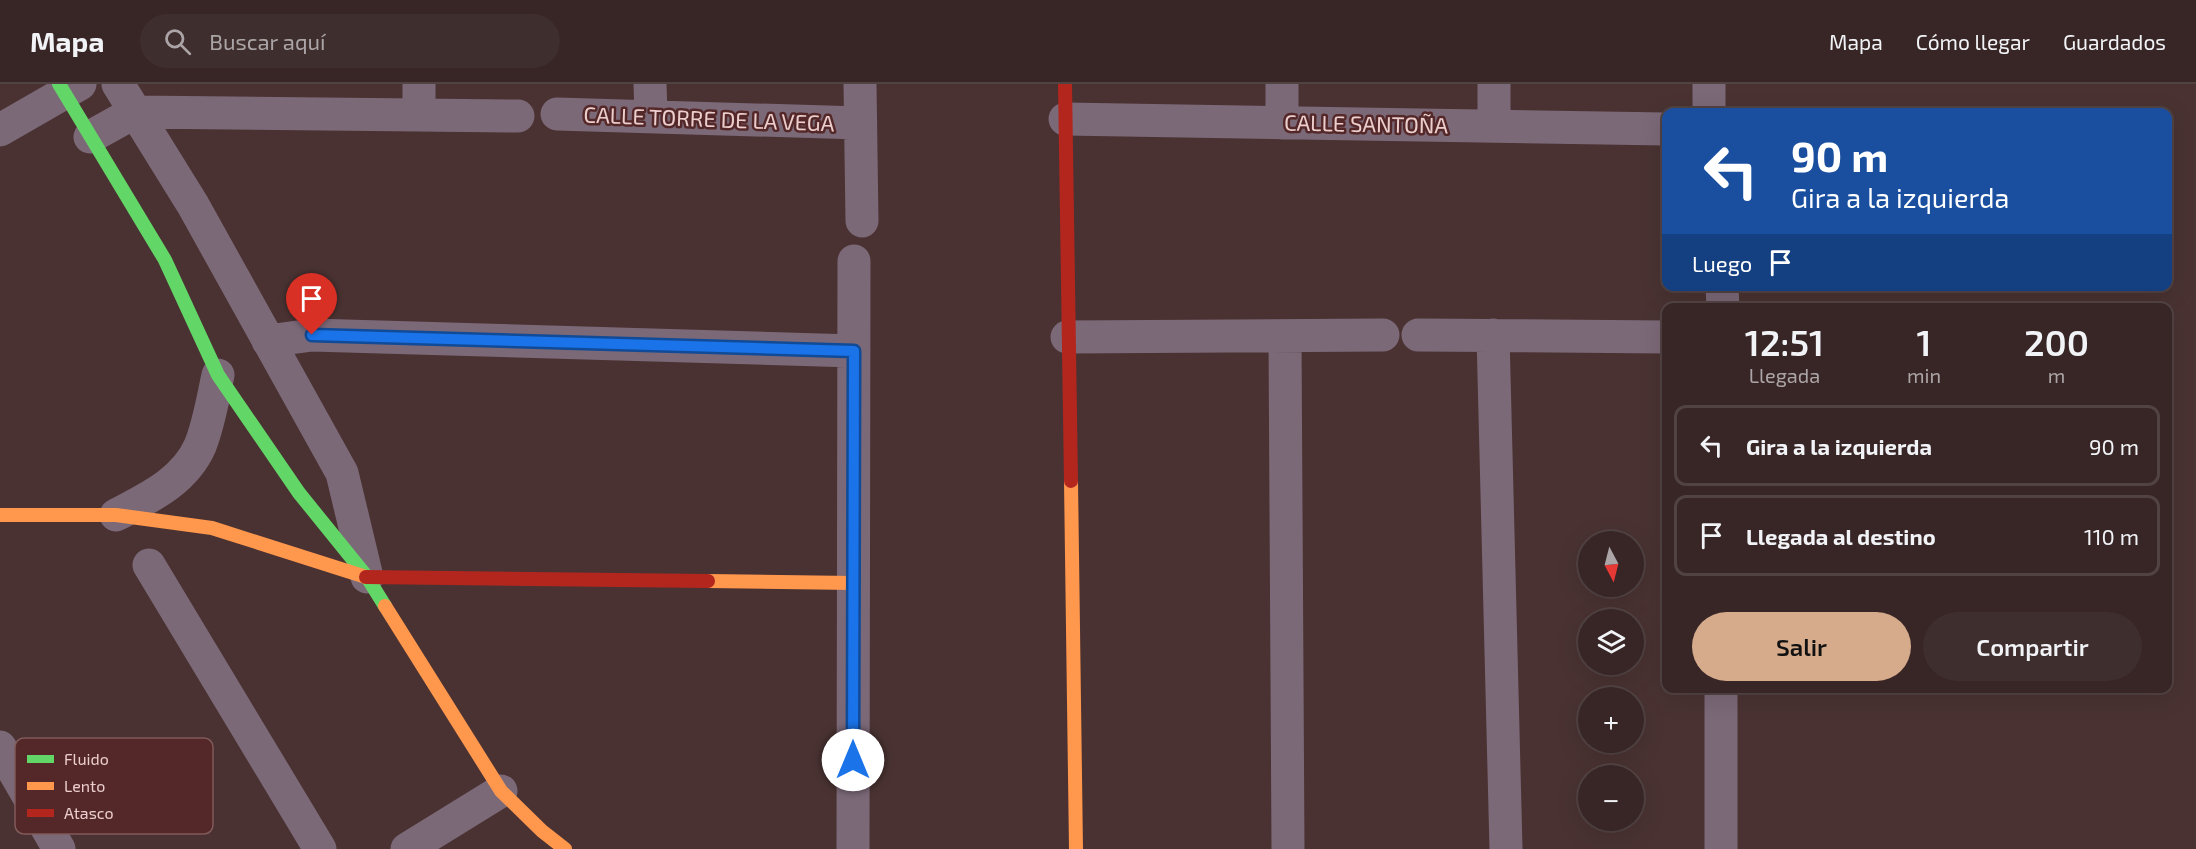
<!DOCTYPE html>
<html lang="es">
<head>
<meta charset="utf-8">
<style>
	body { margin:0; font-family:"Exo 2",sans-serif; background:#3f2e2e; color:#f1f3f6; height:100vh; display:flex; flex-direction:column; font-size:22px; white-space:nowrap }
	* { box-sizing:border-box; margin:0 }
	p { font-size:20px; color:#aba5a7 }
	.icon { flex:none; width:33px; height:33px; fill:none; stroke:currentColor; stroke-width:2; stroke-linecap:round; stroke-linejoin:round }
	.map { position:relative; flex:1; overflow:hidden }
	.sheet { position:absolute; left:1662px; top:219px; width:510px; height:390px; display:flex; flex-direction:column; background:#382626; border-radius:12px; box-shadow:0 6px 24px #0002,0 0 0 2px #524343 }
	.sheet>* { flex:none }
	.top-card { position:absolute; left:1662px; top:24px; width:510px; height:183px; border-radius:12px; box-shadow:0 6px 24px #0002,0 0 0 2px #524343; background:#1a4fa0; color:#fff; overflow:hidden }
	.needle { width:39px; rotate:173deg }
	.controls { position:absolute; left:1578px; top:447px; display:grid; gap:12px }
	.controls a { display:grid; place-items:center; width:66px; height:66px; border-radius:50%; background:#382626; box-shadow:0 6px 24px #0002,0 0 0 2px #524343; font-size:30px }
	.pin { position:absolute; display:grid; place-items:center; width:51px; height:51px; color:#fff; margin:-62px -26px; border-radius:50% 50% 50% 0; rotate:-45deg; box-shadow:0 0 6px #0007 }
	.pin .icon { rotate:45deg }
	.me { position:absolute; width:66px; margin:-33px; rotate:0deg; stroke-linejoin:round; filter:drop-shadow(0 0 4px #0008) }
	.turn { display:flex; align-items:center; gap:21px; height:126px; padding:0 30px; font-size:27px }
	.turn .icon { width:78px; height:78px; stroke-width:2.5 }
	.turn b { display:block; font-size:42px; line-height:51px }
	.then { display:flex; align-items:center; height:57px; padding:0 30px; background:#0003; gap:12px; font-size:22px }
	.eta { display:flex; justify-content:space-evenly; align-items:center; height:102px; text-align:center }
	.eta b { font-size:36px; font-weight:600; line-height:42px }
	.action { display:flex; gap:12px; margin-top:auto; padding:12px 30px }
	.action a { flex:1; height:69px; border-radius:36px; background:#d6ab8b; color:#111; font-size:24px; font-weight:600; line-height:69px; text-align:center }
	.action a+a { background:#3f2e2e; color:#f1f3f6 }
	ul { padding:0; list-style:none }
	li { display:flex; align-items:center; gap:18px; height:81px; margin:0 12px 9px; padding:0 18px; border:3px solid #524343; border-radius:12px }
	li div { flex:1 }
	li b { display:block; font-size:22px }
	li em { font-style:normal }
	header { display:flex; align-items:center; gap:36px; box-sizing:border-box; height:84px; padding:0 30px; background:#382626; border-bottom:2px solid #524343 }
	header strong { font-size:28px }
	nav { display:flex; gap:33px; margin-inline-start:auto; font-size:21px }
	.search { width:420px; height:54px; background:#3f2e2e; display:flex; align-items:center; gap:15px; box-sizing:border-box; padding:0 21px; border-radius:33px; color:#aba5a7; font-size:22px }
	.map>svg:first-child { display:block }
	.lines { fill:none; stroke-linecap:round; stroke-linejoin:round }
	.street { stroke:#7c6978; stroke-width:33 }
	.fast { stroke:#63d668; stroke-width:14 }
	.slow { stroke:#ff974d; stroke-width:14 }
	.jam { stroke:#b3261e; stroke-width:14 }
	.route-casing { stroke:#114b97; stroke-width:15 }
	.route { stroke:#1a73e8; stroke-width:10 }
	.labels { text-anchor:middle; stroke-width:5; stroke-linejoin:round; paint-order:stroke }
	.street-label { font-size:22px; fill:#ebcecd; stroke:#542828 }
	.key { fill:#542828; stroke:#815a5a; stroke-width:1.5 }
	.key-label { font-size:16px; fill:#ebcecd }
</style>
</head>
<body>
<header>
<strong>Mapa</strong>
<div class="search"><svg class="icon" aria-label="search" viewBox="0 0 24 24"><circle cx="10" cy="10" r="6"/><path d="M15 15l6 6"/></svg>Buscar aquí</div>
<nav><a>Mapa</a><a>Cómo llegar</a><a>Guardados</a></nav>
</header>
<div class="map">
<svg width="2196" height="765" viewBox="0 0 2196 765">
	<rect width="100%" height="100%" fill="#4a3232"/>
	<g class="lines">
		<path class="street" d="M118,0L193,121L342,389L367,493
			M419,0V29
			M650,0L651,32
			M860,0L862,137
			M1282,0V39
			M1494,0V42
			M1709,0V28
			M557,30L860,39
			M1065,35L1666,45
			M0,46L80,0
			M90,53L135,28L518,32
			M1722,202L1723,224
			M1418,251L1666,253
			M1493,251L1506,765
			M1067,253L1383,251
			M1285,254L1288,765
			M268,257L312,251L854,267
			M116,431C148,414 184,398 200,362C209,340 213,314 218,291
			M149,481L320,765
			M0,663L59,765
			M407,765L501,707
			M853,765L854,177
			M1721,765V604"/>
		<path class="fast" d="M59,0L165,176L218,291L299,409L367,493L385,522"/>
		<path class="slow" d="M1071,397L1076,765
			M0,431H116L212,444L366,493
			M708,497L853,499
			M385,522L501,707L542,747L565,765"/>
		<path class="jam" d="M1065,0L1071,397
			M366,493L708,497"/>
	</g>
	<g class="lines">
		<g class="route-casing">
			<path id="route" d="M312,251L854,267L853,676"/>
		</g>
		<use href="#route" class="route"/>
	</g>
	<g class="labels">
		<g class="street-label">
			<text transform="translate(709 35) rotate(2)" y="8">CALLE TORRE DE LA VEGA</text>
			<text transform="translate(1366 40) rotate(1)" y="8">CALLE SANTOÑA</text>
		</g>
	</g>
	<rect x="15" y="654" width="198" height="96" rx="9" class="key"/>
	<rect x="27" y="671" width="27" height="8" fill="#63d668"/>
	<rect x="27" y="698" width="27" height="8" fill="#ff974d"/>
	<rect x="27" y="725" width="27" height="8" fill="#b3261e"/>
	<g class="key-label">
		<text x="64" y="681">Fluido</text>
		<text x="64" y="708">Lento</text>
		<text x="64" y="735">Atasco</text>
	</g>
</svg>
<div class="controls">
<a><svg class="needle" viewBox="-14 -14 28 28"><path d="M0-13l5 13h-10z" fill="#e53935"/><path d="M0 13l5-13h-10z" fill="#aba5a7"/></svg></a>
<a><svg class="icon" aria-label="layers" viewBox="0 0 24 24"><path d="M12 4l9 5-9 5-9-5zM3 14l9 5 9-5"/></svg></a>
<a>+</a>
<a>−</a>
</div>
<div class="pin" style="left:312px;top:251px;background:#d93025"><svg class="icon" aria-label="arrive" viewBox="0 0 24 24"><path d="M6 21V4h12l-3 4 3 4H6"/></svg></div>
<svg class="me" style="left:853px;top:676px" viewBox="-20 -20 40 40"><circle r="19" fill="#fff"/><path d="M0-13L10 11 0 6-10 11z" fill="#1a73e8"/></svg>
<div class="top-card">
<div class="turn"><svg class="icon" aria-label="left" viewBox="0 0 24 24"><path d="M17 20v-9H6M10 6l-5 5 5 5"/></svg><div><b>90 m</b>Gira a la izquierda</div></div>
<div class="then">Luego<svg class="icon" aria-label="arrive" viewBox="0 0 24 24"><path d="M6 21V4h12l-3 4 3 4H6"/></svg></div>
</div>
<section class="sheet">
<div class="eta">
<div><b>12:51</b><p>Llegada</p></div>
<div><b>1</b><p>min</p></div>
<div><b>200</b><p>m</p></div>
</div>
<ul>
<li><svg class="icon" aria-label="left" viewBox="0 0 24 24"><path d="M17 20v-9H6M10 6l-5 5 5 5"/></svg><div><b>Gira a la izquierda</b></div><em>90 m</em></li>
<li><svg class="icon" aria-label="arrive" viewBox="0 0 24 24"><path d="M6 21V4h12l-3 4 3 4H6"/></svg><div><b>Llegada al destino</b></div><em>110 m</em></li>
</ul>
<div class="action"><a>Salir</a><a>Compartir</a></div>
</section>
</div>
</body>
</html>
